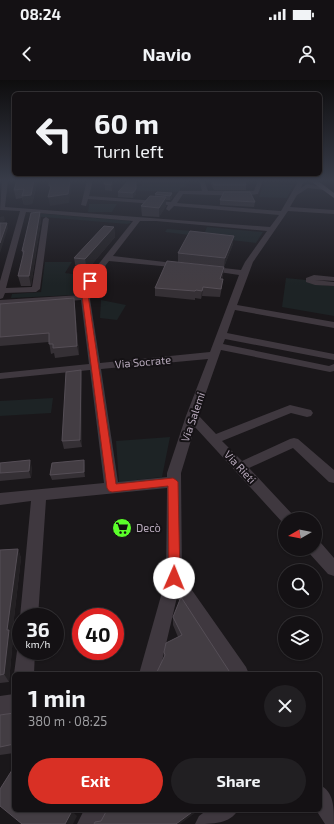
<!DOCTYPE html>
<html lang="en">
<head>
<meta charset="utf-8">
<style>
	body { margin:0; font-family:"Exo 2",sans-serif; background:#211f22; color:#f1f3f6; height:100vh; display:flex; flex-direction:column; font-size:15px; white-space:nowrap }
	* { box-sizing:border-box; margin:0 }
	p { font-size:13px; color:#9d9da0 }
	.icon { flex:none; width:22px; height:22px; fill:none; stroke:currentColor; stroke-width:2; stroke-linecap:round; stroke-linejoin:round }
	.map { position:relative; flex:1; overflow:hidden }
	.sheet { position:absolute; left:12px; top:592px; width:310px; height:140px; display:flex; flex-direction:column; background:#141114; border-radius:6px; box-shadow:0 1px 3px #0004,0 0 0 1px #333134 }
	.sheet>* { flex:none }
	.banner { position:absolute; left:12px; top:12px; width:310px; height:84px; border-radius:6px; box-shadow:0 1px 3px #0004,0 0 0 1px #333134; background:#141114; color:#f1f3f6; overflow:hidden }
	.needle { width:26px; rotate:261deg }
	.controls { position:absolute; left:278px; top:432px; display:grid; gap:8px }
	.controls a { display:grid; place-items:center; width:44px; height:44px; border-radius:50%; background:#141114; box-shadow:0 1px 3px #0004,0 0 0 1px #333134; font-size:20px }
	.speed { position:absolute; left:12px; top:528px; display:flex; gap:8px; font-size:20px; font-weight:700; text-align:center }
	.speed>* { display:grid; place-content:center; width:52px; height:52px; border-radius:50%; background:#141114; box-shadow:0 1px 3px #0004,0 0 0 1px #333134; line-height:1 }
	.speed small { font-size:10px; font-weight:400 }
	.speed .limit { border:6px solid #d22; background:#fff; color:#111 }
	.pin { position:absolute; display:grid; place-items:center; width:34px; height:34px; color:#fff; margin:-17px; border-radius:8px; box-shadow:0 2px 6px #0006 }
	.me { position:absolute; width:44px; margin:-22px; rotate:1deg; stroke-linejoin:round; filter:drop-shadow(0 0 3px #0008) }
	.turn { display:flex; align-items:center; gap:14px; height:84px; padding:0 16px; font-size:18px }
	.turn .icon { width:52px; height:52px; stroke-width:2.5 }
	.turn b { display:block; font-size:28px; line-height:34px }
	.round { display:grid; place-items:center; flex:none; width:42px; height:42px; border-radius:21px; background:#211f22 }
	.headline { display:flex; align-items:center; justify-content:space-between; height:68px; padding:0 16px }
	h1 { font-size:24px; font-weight:700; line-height:30px }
	.button { display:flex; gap:8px; margin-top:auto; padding:8px 16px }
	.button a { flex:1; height:46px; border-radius:24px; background:#d93025; color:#fff; font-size:16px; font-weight:700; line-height:46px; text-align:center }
	.button a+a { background:#211f22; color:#f1f3f6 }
	.status { display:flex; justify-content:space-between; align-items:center; height:28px; padding:0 20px; background:#141114; direction:ltr }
	.status svg { height:11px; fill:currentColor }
	header { display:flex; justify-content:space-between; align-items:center; height:52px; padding:0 16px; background:#141114; font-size:18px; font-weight:700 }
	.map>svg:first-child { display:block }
	.green { fill:#1d2325 }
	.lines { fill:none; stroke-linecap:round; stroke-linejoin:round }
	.minor { fill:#3f383f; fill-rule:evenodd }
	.major { fill:#5d545f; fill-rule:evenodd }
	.wall { fill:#353035 }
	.shaded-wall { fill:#242124 }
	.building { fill:#433d43; stroke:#554e56 }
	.route { fill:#d93025; stroke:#8d1f18 }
	.labels { text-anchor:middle; stroke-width:4; stroke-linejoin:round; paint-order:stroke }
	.street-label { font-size:11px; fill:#b7a9bb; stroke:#151215 }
	.poi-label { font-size:11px; fill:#b7a9bb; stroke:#151215; text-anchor:start }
</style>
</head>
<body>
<div class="status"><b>08:24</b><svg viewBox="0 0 49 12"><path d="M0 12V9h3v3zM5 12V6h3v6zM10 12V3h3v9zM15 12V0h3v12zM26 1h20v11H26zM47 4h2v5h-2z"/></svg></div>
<header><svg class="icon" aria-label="back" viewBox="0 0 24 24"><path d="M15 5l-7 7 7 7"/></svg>Navio<svg class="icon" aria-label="person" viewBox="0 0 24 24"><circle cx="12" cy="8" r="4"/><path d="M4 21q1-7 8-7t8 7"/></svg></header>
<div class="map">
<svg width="334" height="744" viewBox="0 0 334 744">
	<rect width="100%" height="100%" fill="#1a171a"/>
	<path class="green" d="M142,100H185L187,106L181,108L179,112L124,110L127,106H142Z
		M264,103L293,105L287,118L259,117Z
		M89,124H117L112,132H88Z
		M35,133L130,141L131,143L127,144L31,136L30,134Z
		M207,147L263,152L256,163L165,152L167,149L205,152Z
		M45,182H72L65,193L87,196L76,210L75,215L11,218L12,214L41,212Z
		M286,198L306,200L313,204L334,206V236L282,227Z
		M101,220L126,225L117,240L100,238Z
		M53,318L51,333L0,336V321Z
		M170,357L162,397L119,402L116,361Z"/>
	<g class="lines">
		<path class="minor" d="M2,100H8L5,127L270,147L279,135L174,126L169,131L166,129L168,125L88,119L86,126L81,125L87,100H93L89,116L171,122L179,111H202L199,100H204L208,111H254L258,100H263L258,114L244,116L183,114L177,123L281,131L299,100H304L301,108L307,104L327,108L324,110L308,108L297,115L290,127L334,130V134L288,131L253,182L237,225L334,242V248L235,230L227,253L334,274V280L225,259L223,264L329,286L334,284V291L330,292L221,270L198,335L216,354L290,325L311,330L313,333L311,336L307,337L291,333L222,361L242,381L290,359L294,358L298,359L334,390V403L329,402L293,368L249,388L293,435L295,439H285V444L283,443L195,347L181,393L182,496L246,587L249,594H228L177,517L159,594H139L166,498L167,408L46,420L38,537H21V539L20,537L31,421L0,425V413L104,403L90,290L0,299V293L89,284L81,220L0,226V220L81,215V206L133,141L26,132L6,208L32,207L43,139L46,137L49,139L40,209L36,212L5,213L3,218L0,219V201L20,131L0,130ZM140,141H156L267,151L245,182L241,190L206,186L202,188L206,190L239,195L210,272L100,283L90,219L91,217L89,215L88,208L109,181L182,188L186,186L182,184L113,176ZM208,279L186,336L167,393V397L118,402L101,289Z
			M314,195L334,197V201L315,200L334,202V206L315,205L306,202V198Z
			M315,461L321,463L334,478V496L328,494L309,473L308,469H315Z
			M19,564H21V571H35L34,594H14L17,571Z
			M14,614V634L0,636V616Z
			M320,705C334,712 334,727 334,744H325L316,730H320Z
			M84,730H109L102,744H77Z
			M207,730H238C230,744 213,744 195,744L199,736Z"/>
		<path class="major" d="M309,100H317L334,113V118Z"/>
	</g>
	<path class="wall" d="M16,100H38L32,124L24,125L22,118L16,119L14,110L17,102Z
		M105,100H113L112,111L105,110Z
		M136,100V114L133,118L118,117V112Z
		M209,100H246V103H245L246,105V110H214Z
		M172,113V118L170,120H166V126L159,137L142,136L141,126L155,117V114Z
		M220,120L255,122L254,127L220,125Z
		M40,132L41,140L31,206H21L18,196L23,176L22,171Z
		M114,147L115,157L87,190L76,189L74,178Z
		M233,164L224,187L178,182V173Z
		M224,187L223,195L222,199V207L220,217L202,216L201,219L195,218V220L155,216V208Z
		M0,224L75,227L79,275L55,278L54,273L51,274L49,262L0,266Z
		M82,298V367L64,369L62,361Z
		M0,383L32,387L31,398L0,401Z
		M85,385V397L52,400L50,395Z
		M18,469L21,478L12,555L13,558L9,602L0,603V470Z
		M173,537L231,594L164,577V572L178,557L173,545Z
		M14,633V673L0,675V635Z"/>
	<path class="shaded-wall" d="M34,100H38L32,124L24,125L22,116Z
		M70,100H72L69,123L50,126L48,117Z
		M112,100H113L112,111L111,105Z
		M136,100V114L133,118V113Z
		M172,113V118L170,120V116Z
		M166,117V126L159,137V128Z
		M40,132L41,140L31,206L29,196Z
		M4,136L5,141L0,143V137Z
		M7,143L8,148L0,173V163Z
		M114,147L115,157L87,190L85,179Z
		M234,156L233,164L224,187L225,178Z
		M224,187L223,195L219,207L220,199Z
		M203,207L202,216L201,219L202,211Z
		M74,218L75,227L79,275L77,266Z
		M81,290L82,298V367L80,360Z
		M30,380L32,387L31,398L29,391Z
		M84,380L85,385V397L84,392Z
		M18,469L21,478L12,555L13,558L9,602L4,594L7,550Z
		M195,730H199L180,744H176Z
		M72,731L77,736L73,744H65Z"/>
	<path class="building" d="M17,100H34L31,115L22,116L24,109L14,110Z
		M49,100H70L68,114L48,117L51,106H49Z
		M105,100H112L111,105L104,104Z
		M129,100H136V109L133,113L118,112Z
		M212,100H244L246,105H214Z
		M157,112L172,113L170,116L155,114Z
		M224,112H250L255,122L220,120Z
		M150,116L166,117L159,128L141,126Z
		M40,132L29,196H18L24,171H22L31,133Z
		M0,143H7L0,163Z
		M104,146L114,147L85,179L74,178Z
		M190,151L234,156L225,178L178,173Z
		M167,181L224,187L220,199H223L221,209L203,207L202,211L196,210L195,211L155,208Z
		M74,218L77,266L53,268V264H49V253L0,257V224Z
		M81,290L80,360L62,361L66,292Z
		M30,380L29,391L0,393V383Z
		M84,380V392L50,395L52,383Z
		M18,469L7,550H9L4,594L0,595V470Z
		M181,517L231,594H156L165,575L164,572L166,563L182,555L173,537Z
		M14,633V664L0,667V635Z
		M14,687V730H71L72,731L65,744H22L0,726V709Z
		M107,730H195L176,744H94L95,742L101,741Z"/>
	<linearGradient id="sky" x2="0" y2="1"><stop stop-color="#0e0d0e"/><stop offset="0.49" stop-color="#383c49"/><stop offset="1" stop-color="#383c49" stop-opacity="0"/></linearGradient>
	<rect width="334" height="205" fill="url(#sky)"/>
	<path class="route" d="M88,200L93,201L87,208L116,404L173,398L176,400L178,402L180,498L178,501L174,503L170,501L169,498L168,406L112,412L109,411L107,408L81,208Z"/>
	<defs>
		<g id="supermarket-disc" transform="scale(1)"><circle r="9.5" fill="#5bff2a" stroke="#151215"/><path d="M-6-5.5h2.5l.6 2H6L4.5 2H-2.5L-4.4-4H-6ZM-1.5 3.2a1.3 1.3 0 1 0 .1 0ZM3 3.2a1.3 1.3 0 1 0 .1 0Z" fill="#111"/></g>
	</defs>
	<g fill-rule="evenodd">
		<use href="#supermarket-disc" x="122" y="448"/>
	</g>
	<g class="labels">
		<g class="street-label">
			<text transform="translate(143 282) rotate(-5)" y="4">Via Socrate</text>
			<text transform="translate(193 337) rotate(-71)" y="4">Via Salemi</text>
			<text transform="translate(240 387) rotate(47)" y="4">Via Rieti</text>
		</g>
		<g class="poi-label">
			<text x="136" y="452">Decò</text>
		</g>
	</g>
</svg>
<div class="controls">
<a><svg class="needle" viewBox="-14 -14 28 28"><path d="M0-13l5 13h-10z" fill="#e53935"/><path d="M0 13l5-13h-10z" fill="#9d9da0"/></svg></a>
<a><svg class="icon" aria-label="search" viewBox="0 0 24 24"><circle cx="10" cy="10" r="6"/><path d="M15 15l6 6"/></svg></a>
<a><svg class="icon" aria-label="layers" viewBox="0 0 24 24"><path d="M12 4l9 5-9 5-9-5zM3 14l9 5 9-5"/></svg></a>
</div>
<div class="speed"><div>36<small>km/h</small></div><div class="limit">40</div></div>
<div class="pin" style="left:90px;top:201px;background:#d93025"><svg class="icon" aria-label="arrive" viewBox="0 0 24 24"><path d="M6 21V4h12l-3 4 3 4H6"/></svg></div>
<svg class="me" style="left:174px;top:498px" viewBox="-20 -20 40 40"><circle r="19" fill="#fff"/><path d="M0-13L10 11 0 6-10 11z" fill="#d93025"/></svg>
<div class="banner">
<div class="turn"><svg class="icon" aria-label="left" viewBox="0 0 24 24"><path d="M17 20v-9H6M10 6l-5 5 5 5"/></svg><div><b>60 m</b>Turn left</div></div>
</div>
<section class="sheet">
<div class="headline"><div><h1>1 min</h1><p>380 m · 08:25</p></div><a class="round"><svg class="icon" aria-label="close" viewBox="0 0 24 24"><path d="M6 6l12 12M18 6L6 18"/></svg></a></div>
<div class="button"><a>Exit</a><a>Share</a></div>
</section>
</div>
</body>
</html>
